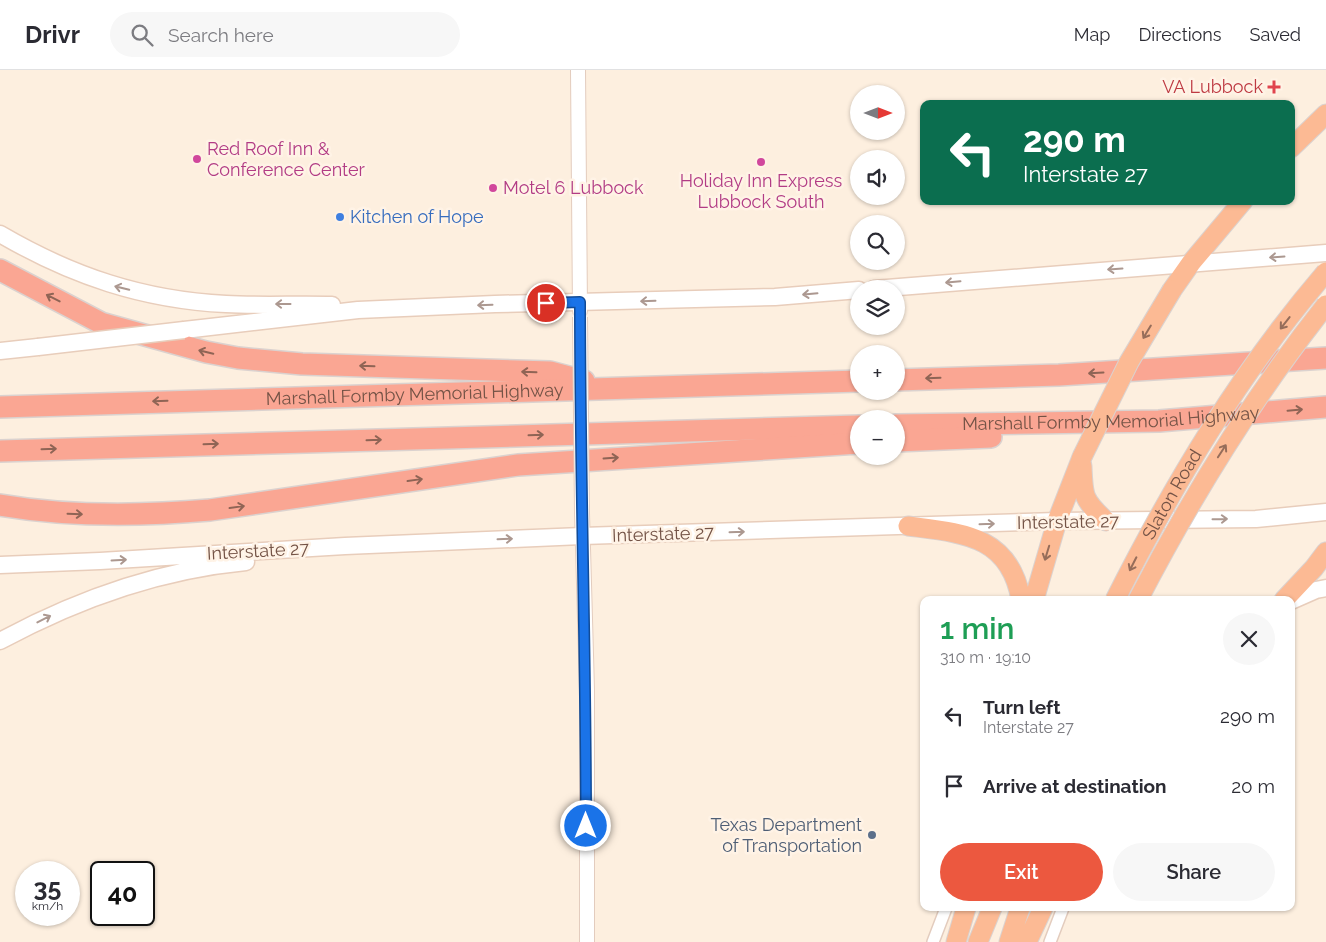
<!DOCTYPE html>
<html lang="en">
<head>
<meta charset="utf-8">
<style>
	body { margin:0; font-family:Raleway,sans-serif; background:#f7f7f7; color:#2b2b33; height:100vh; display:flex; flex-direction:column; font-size:19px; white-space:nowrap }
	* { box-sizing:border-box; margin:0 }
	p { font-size:16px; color:#7c7c81 }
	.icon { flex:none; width:28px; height:28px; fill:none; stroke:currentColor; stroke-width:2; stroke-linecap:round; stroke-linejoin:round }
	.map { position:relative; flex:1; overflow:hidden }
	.side { position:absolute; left:920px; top:526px; width:375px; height:315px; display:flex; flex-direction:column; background:#fff; border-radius:10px; box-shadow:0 1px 4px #0004 }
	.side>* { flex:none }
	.guide { position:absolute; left:920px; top:30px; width:375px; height:105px; border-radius:10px; box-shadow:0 1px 4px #0004; background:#0b6e4f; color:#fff; overflow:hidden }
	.needle { width:32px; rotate:90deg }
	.tools { position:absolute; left:850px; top:15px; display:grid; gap:10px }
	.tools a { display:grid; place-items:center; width:55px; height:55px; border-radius:50%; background:#fff; box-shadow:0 1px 4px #0004; font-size:25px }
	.speed { position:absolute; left:15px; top:791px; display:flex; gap:10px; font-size:25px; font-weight:700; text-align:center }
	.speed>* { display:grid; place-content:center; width:65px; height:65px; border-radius:50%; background:#fff; box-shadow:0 1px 4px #0004; line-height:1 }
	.speed small { font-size:12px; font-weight:400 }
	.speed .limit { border:2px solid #111; border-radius:8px; background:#fff; color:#111 }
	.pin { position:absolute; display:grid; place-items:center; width:42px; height:42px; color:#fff; margin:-21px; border:2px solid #fff; border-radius:50%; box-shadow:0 1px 5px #0007 }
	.me { position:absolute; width:55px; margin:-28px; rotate:0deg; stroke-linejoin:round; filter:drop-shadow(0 0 4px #0008) }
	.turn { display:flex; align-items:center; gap:18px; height:105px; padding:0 20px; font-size:22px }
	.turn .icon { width:65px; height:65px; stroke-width:2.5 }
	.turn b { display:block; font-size:35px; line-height:42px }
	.round { display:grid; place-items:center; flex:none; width:52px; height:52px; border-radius:26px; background:#f7f7f7 }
	.head { display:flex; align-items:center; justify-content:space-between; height:85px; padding:0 20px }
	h1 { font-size:30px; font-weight:600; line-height:38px; color:#1e9e55 }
	.action { display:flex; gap:10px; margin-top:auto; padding:10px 20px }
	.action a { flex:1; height:58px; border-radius:30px; background:#ec583f; color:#fff; font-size:20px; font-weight:600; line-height:58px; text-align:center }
	.action a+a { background:#f7f7f7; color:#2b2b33 }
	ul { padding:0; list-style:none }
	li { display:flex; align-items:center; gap:15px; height:70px; padding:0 20px }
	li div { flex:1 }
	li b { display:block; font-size:19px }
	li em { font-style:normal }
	header { display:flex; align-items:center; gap:30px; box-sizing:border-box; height:70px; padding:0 25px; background:#fff; border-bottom:1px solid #e1e1e2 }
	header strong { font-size:24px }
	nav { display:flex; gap:28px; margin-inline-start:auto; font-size:18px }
	.search { width:350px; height:45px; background:#f7f7f7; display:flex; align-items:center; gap:12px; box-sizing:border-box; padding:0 18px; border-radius:28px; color:#7c7c81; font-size:19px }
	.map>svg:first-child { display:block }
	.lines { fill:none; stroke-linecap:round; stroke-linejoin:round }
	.minor-casing { stroke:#e3ccbe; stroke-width:14 }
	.tertiary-casing { stroke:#e3ccbe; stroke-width:16 }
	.secondary-casing { stroke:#e8cdbb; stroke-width:19 }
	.trunk-casing { stroke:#dbd2cf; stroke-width:21 }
	.motorway-casing { stroke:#dbd2cf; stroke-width:24 }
	.minor { stroke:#fff; stroke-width:11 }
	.tertiary { stroke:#fff; stroke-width:14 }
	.secondary { stroke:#fff; stroke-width:16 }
	.trunk { stroke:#fcba94; stroke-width:19 }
	.motorway { stroke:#faa693; stroke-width:21 }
	.tertiary-bridge-casing { stroke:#e3ccbe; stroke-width:16; stroke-linecap:butt }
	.secondary-bridge-casing { stroke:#e8cdbb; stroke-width:19; stroke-linecap:butt }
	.trunk-bridge-casing { stroke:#dbd2cf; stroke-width:21; stroke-linecap:butt }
	.tertiary-bridge { stroke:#fff; stroke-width:14 }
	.secondary-bridge { stroke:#fff; stroke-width:16 }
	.trunk-bridge { stroke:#fcba94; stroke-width:19 }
	.oneway { stroke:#ac9890 }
	.oneway2 { stroke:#8f6455 }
	.oneway3 { stroke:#966d5a }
	.route-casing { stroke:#114b97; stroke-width:12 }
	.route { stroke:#1a73e8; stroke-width:9 }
	.health-dot { fill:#e0444e; stroke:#fff3e6; stroke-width:2 }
	.hotel-dot { fill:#d1479c; stroke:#fff3e6; stroke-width:2 }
	.shop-dot { fill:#3f7fe0; stroke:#fff3e6; stroke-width:2 }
	.service-dot { fill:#5c6f8a; stroke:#fff3e6; stroke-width:2 }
	.labels { text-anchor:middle; stroke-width:5; stroke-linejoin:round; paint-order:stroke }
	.health-label { font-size:18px; fill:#be3a42; stroke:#fff3e6; text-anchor:end }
	.hotel-label { font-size:18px; fill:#b23c85; stroke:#fff3e6; text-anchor:start }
	.shop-label { font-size:18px; fill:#366cbe; stroke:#fff3e6; text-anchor:start }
	.street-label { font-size:18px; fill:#745346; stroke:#fff3e6 }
	.service-label { font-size:18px; fill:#4e5e75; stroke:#fff3e6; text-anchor:end }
</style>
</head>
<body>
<header>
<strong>Drivr</strong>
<div class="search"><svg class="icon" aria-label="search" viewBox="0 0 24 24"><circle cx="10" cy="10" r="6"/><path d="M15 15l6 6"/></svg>Search here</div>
<nav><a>Map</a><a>Directions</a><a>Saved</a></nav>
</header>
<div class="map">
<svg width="1326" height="872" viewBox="0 0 1326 872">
	<rect width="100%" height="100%" fill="#fdefdf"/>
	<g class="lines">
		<g class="minor-casing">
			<path id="minor" d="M933,872L946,838
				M1050,872L1063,838"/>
		</g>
		<g class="tertiary-casing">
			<path id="tertiary" d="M578,0L580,241
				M582,443L587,620V872"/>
		</g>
		<g class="secondary-casing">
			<path id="secondary" d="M0,164C72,206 143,230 226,234C261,236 297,234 332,235
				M874,219L1326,183
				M184,260L358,240L495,234L775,227L859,220
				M0,281L38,277
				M0,495L100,491L345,476L582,466L1057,451L1256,449L1326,442
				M1291,531L1316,520L1326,518
				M0,571C76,530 160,500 246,492"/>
		</g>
		<g class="trunk-casing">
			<path id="trunk" d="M1291,78L1326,44
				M1172,220L1191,193L1243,131
				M1082,396C1083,426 1083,430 1106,451
				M908,456C962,463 1010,465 1021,530
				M1034,530L1057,451L1082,387
				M1284,530L1314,498L1326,482
				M956,872L966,838
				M978,872L992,838
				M1009,872L1020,838
				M1027,872L1043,838"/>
		</g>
		<g class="motorway-casing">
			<g id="motorway">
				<path d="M0,200L101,253L206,282L238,288L302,294L550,302L584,311"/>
				<path d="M896,310L1059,305L1326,288"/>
				<path id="s1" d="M0,337L859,311"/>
				<path id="s2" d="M896,355L1159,351L1326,337"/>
				<path d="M896,371L991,367"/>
				<path d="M0,381L859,356"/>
				<path d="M0,435C70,447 140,446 210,440L518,395L859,373"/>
			</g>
		</g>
		<use href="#minor" class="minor"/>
		<use href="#tertiary" class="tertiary"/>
		<use href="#secondary" class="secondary"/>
		<use href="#trunk" class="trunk"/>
		<use href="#motorway" class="motorway"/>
		<g class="tertiary-bridge-casing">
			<path id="tertiary-bridge" d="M580,247L582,443"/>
		</g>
		<g class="secondary-bridge-casing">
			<path id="secondary-bridge" d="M38,277L184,260"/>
		</g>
		<g class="trunk-bridge-casing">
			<g id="trunk-bridge">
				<path d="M1082,387L1129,292L1172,220"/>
				<path id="s3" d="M1115,530C1174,413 1241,301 1326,202"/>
				<path d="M1138,530C1192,426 1253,327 1326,235"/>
			</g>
		</g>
		<use href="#tertiary-bridge" class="tertiary-bridge"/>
		<use href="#secondary-bridge" class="secondary-bridge"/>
		<use href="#trunk-bridge" class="trunk-bridge"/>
	</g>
	<defs><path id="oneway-shaft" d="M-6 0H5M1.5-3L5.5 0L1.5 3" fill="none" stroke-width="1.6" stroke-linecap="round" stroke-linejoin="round" transform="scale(1.25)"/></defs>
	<g class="oneway">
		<use href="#oneway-shaft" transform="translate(1277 187) rotate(176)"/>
		<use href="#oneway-shaft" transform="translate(1115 199) rotate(176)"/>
		<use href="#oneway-shaft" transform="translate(953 212) rotate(175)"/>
		<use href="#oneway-shaft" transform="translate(122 218) rotate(-166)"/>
		<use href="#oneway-shaft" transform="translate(810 224) rotate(175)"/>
		<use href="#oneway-shaft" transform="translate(648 231) rotate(178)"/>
		<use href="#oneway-shaft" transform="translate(283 234) rotate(-180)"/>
		<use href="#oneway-shaft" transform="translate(485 235) rotate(178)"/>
		<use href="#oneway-shaft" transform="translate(1220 449) rotate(-1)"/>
		<use href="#oneway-shaft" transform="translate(987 454) rotate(-2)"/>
		<use href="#oneway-shaft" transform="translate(737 462) rotate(-2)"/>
		<use href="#oneway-shaft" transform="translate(505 469) rotate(-2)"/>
		<use href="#oneway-shaft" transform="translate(119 490) rotate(-3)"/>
		<use href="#oneway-shaft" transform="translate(44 549) rotate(-27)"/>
	</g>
	<g class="oneway2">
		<use href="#oneway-shaft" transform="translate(53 228) rotate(-153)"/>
		<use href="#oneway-shaft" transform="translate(206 282) rotate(-167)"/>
		<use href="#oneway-shaft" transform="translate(367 296) rotate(-178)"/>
		<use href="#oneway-shaft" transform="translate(529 302) rotate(-178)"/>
		<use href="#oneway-shaft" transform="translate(1096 303) rotate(177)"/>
		<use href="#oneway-shaft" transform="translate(933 308) rotate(178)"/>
		<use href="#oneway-shaft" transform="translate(160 331) rotate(178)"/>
		<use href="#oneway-shaft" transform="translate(1295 340) rotate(-5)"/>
		<use href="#oneway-shaft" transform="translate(536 365) rotate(-2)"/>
		<use href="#oneway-shaft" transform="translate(374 370) rotate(-2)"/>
		<use href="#oneway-shaft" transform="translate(211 374) rotate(-2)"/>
		<use href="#oneway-shaft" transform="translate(49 379) rotate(-2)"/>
		<use href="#oneway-shaft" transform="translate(611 388) rotate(-4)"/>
		<use href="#oneway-shaft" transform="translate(415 410) rotate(-8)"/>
		<use href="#oneway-shaft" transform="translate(237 437) rotate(-8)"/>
		<use href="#oneway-shaft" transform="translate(75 444) rotate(2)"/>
	</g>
	<g class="oneway3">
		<use href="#oneway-shaft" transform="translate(1285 253) rotate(128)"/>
		<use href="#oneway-shaft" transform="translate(1147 262) rotate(121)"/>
		<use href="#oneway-shaft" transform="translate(1222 381) rotate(-57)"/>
		<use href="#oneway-shaft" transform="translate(1047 483) rotate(107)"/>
		<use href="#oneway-shaft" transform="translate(1133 494) rotate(117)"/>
	</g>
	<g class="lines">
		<g class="route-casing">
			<path id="route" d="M546,233L580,232C580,407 586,581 586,756"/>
		</g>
		<use href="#route" class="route"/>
	</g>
	<path class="health-dot" d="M1271.5 9.5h5v5h5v5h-5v5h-5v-5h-5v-5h5z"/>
	<g class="hotel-dot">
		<circle cx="197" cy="89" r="5"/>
		<circle cx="761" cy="92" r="5"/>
		<circle cx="493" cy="118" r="5"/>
	</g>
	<circle class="shop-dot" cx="340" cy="147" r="5"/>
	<circle class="service-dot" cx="872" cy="765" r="5"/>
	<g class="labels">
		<g class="health-label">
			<text x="1263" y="23">VA Lubbock</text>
		</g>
		<g class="hotel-label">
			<text x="207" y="85">Red Roof Inn &amp;<tspan x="207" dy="21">Conference Center</tspan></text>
			<text x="761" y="117" text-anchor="middle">Holiday Inn Express<tspan x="761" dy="21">Lubbock South</tspan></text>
			<text x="503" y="124">Motel 6 Lubbock</text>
		</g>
		<g class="shop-label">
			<text x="350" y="153">Kitchen of Hope</text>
		</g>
		<g class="street-label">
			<text dy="6" stroke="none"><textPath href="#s1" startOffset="415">Marshall Formby Memorial Highway</textPath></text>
			<text dy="6" stroke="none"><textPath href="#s2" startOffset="215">Marshall Formby Memorial Highway</textPath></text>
			<text dy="6" stroke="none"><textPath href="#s3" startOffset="120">Slaton Road</textPath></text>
			<text transform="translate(1068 452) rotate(-1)" y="6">Interstate 27</text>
			<text transform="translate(663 464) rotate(-2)" y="6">Interstate 27</text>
			<text transform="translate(258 481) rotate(-3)" y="6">Interstate 27</text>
		</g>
		<g class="service-label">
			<text x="862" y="761">Texas Department<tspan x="862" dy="21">of Transportation</tspan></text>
		</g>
	</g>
</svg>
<div class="tools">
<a><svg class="needle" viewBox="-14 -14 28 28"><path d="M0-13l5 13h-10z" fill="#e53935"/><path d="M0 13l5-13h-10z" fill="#7c7c81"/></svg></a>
<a><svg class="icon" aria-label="sound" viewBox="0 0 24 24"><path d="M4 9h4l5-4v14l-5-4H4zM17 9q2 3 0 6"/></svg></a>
<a><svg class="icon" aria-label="search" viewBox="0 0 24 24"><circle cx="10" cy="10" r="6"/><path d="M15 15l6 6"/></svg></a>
<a><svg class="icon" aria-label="layers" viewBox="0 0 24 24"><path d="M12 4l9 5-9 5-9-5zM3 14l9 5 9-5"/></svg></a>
<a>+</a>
<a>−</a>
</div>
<div class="speed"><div>35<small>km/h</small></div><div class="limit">40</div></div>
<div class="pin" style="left:546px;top:233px;background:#d93025"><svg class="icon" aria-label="arrive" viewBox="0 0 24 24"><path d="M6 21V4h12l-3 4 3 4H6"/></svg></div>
<svg class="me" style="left:586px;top:756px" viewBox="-20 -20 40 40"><circle r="17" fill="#1a73e8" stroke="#fff" stroke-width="3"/><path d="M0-11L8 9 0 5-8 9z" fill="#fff"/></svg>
<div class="guide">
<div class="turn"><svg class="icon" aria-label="left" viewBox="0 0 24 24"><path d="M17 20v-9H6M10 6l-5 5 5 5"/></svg><div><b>290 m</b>Interstate 27</div></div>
</div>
<section class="side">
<div class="head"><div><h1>1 min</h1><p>310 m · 19:10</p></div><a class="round"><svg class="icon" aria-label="close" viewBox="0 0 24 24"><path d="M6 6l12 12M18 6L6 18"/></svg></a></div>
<ul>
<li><svg class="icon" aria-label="left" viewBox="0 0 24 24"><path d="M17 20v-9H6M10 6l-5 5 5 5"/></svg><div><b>Turn left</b><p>Interstate 27</p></div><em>290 m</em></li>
<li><svg class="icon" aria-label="arrive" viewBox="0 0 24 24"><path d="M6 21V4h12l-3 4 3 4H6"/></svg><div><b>Arrive at destination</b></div><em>20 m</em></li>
</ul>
<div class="action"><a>Exit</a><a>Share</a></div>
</section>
</div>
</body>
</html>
